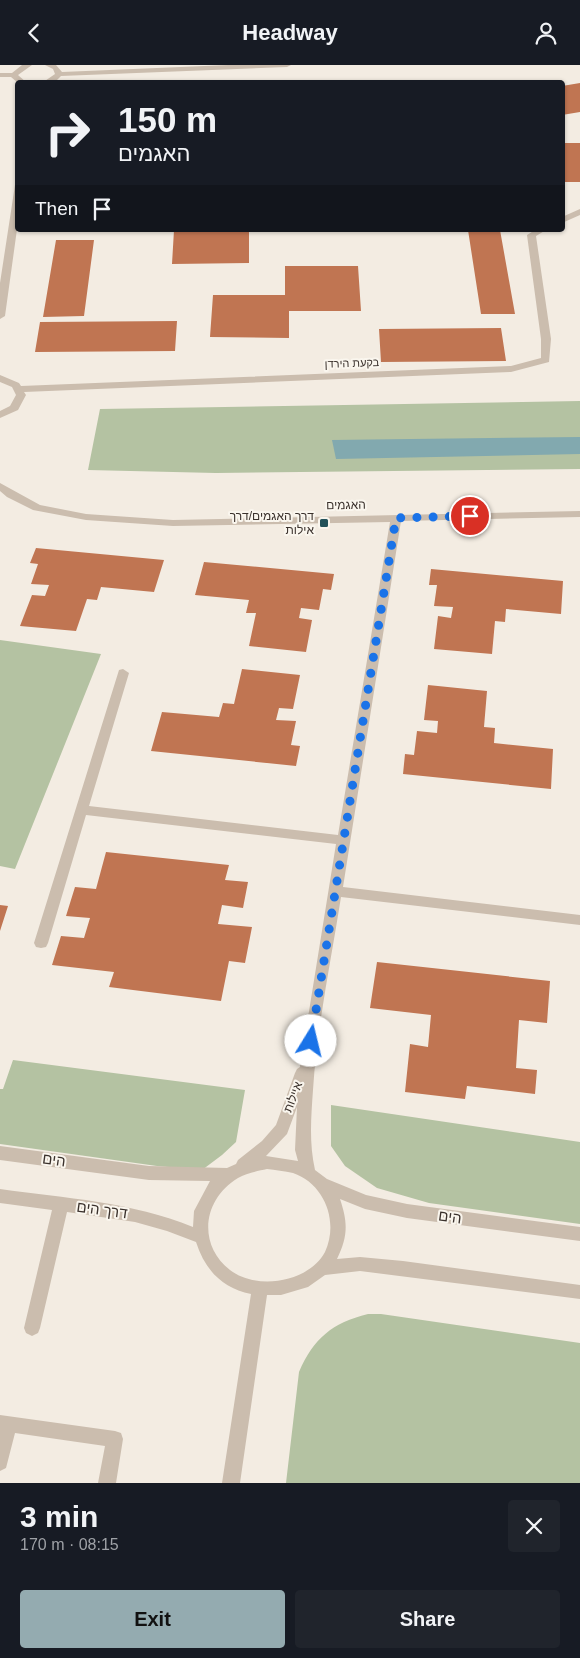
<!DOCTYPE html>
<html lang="en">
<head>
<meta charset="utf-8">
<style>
	body { margin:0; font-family:Arial,Heebo,sans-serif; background:#20242c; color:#f1f3f6; height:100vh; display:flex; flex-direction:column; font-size:19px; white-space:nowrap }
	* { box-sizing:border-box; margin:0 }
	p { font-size:16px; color:#9ea1a6 }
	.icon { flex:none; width:28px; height:28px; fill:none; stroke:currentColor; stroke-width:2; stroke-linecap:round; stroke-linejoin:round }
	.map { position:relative; height:1418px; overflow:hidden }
	.side { display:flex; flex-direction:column; background:#171b24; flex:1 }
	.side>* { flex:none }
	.top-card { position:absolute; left:15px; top:15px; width:550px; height:152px; border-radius:5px; box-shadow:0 1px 4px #0004; background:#171b24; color:#f1f3f6; overflow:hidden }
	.pin { position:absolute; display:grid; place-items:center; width:42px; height:42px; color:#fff; margin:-21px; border:2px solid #fff; border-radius:50%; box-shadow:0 1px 5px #0007 }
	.me { position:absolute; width:55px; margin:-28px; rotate:9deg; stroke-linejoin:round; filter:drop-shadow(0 0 4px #0008) }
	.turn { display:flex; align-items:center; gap:18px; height:105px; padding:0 20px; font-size:22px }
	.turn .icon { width:65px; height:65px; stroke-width:2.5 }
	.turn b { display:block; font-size:35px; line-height:42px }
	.then { display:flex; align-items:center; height:48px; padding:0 20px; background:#0003; gap:10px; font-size:19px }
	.round { display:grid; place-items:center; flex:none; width:52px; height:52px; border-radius:5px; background:#20242c }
	.overview { display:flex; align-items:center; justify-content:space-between; height:85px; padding:0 20px }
	h1 { font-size:30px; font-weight:700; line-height:38px }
	.primary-button { display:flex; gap:10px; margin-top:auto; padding:10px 20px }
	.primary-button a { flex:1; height:58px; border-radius:5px; background:#94abb0; color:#111; font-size:20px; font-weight:700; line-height:58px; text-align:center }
	.primary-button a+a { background:#20242c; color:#f1f3f6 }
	header { display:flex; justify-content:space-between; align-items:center; height:65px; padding:0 20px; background:#171b24; font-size:22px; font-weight:700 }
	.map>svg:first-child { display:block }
	.green { fill:#b4c2a2 }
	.water { fill:#82a9af }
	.building { fill:#c07552 }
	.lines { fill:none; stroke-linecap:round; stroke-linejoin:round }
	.minor { fill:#cbbdae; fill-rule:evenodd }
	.route { stroke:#1a73e8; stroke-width:9; stroke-dasharray:0 16.2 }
	.poi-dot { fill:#23525a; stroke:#faf6ee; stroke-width:2 }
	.labels { text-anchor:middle; stroke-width:4; stroke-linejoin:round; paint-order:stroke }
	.far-street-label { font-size:11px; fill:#3a312c; stroke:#faf6ee }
	.street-label { font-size:12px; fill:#3a312c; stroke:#faf6ee }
	.poi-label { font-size:12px; fill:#3a312c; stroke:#faf6ee; text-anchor:end }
	.near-street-label { font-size:15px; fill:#3a312c; stroke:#faf6ee }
</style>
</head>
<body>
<header><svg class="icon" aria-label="back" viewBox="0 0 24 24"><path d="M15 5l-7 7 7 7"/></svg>Headway<svg class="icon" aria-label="person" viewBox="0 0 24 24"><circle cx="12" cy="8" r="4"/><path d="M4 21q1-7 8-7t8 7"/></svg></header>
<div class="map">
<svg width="580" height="1418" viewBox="0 0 580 1418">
	<rect width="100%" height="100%" fill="#f3ece2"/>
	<path class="green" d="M580,336V404L216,408L88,405L100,344Z
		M0,575L101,589L15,804L0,801Z
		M13,995L245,1025L236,1077L222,1090L202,1105L157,1101L0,1079V1024H3Z
		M331,1040L580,1077V1159L429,1138L377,1123L345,1101L331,1081Z
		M368,1249H381L580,1278V1418H286L299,1307C314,1273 332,1258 368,1249Z"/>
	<path class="water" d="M580,372V389L336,394L332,375Z"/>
	<path class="building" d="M580,18V47L562,50V21Z
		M562,78H580V117H562Z
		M174,165H249V198L172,199Z
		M468,165H500L515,249H481Z
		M56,175H94L84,251L43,252Z
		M285,201H358L361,246H289V273L210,272L213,230H285Z
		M177,256L175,286L35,287L40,257Z
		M501,263L506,296L381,297L379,264Z
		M36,483L164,495L154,527L101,522L97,535L87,534L76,566L20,561L32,530L45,531L49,520L31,519L38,499L30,498Z
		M204,497L334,509L331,525L323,524L319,545L301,543L299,553L312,555L306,587L249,581L256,548H246L249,535L195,530Z
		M431,504L563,516L561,549L506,544L505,557L495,556L492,589L434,584L438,551L451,553L453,542L434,541L437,520H429Z
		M242,604L300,610L293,644L279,643L276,655L296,656L291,680L300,681L296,701L151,686L162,647L219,652L223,638L234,639Z
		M428,620L487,626L484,662L495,663L494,678L553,684L551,724L403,709L405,689L414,690L417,666L437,668L438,656L424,655Z
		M106,787L229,800L225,815L248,817L243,843L222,840L218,859L252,862L245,898L229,896L221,936L109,922L114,907L52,900L61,871L84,873L90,853L66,851L75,822L96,824Z
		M0,840L8,841L0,866Z
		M377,897L550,916L547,958L519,955L516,1003L537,1005L535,1029L467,1021L465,1034L405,1027L410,979L428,982L431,950L370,943Z"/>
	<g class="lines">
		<path class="minor" d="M22,0H32L18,10L27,18H18L11,12H0V8H12Z
			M45,0H56L62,7L228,0H291L287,2L61,11L54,18H42L55,9L53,4Z
			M15,120H18V157L5,251L0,254V218Z
			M580,144V150L562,158V152Z
			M535,165H546L536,171L551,274L549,297L511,307L24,327L26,330L18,345L0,353V346L10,341L16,330L12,322L0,317V310L19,318L21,321L511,301L541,293V274L527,170Z
			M0,418L40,440L86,449L173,455L580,446V452L401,456L343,822L580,850V860L341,832C331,896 317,961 313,1025C311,1053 309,1078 315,1105L327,1114L366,1130L407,1139L580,1162V1176L407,1153L365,1144L340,1134C348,1158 348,1171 337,1194L360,1192L403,1196L580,1220V1234L360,1206L325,1210L308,1222L281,1230H267L240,1418H222L251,1229C222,1223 205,1205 196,1177L167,1166L135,1157L67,1147L40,1263L38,1268L32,1271L26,1268L24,1263L52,1145L0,1138V1124C65,1133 132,1137 193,1162L194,1146L210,1116L149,1115L0,1095V1081L149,1101L227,1103L236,1099L238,1095L262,1076L276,1060L295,1008L297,1004L300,1002L336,779L86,750L48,878L46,882L41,883L36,882L34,878L119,605L123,604L129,608L89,741L338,770L390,457L173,461L86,455L33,445L7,432L0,426ZM297,1042L295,1085L298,1096L266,1091L287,1069ZM267,1104C275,1105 285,1106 293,1108C325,1119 339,1157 325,1187C309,1217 257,1226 230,1205C197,1179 203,1134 238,1113C246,1108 258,1106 267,1104Z
			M0,1350L115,1366L121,1368L123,1374L116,1418H98L105,1381L15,1368L6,1403L0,1406Z"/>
	</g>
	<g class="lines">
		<path class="route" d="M311,976L396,453L470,451"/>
	</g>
	<rect class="poi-dot" x="319" y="453" width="10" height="10" rx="2.5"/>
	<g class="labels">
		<g class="far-street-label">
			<text transform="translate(352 298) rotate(-2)" y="4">בקעת הירדן</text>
		</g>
		<g class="street-label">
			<text transform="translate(346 440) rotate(-1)" y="4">האגמים</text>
			<text transform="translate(293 1032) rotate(-69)" y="4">איילות</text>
		</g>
		<g class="poi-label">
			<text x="314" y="455">דרך האגמים/דרך<tspan x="314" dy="14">אילות</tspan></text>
		</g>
		<g class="near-street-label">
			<text transform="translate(54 1095) rotate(8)" y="5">הים</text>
			<text transform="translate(102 1145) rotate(8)" y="5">דרך הים</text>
			<text transform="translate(450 1152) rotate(8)" y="5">הים</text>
		</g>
	</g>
</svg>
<div class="pin" style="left:470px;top:451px;background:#d93025"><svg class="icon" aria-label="arrive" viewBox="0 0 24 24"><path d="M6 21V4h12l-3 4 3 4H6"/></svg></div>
<svg class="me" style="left:311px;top:976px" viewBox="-20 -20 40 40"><circle r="19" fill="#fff"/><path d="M0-13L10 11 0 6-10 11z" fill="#1a73e8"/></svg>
<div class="top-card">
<div class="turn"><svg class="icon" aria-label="right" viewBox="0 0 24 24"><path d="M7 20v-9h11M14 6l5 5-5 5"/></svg><div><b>150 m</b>האגמים</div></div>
<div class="then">Then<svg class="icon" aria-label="arrive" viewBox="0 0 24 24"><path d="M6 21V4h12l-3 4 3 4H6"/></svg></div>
</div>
</div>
<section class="side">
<div class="overview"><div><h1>3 min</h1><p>170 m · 08:15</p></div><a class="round"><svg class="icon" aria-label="close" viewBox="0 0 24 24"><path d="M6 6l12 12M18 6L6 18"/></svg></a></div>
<div class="primary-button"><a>Exit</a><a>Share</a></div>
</section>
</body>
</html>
